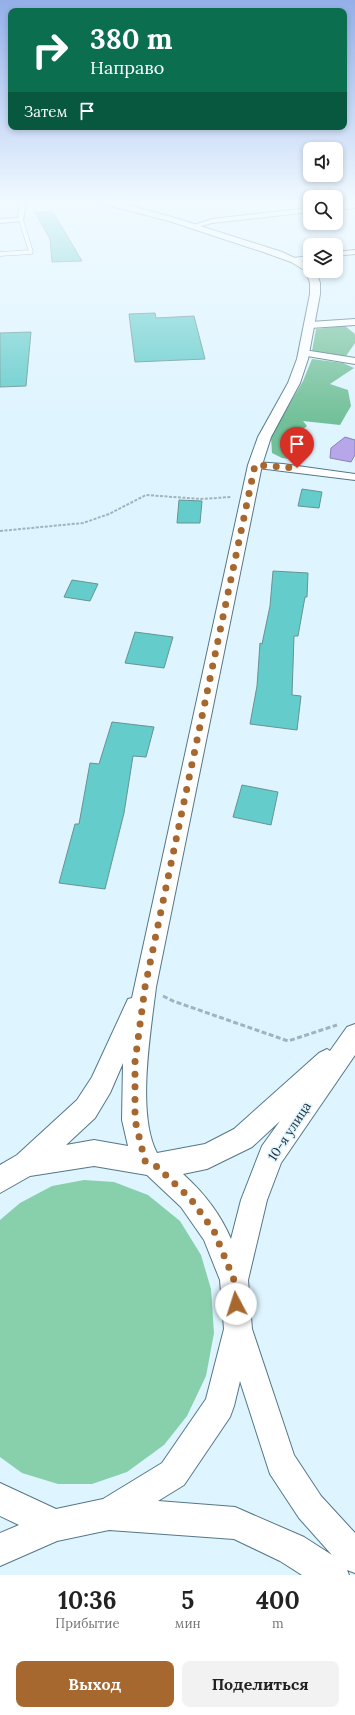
<!DOCTYPE html>
<html lang="ru">
<head>
<meta charset="utf-8">
<style>
	body { margin:0; font-family:Lora,serif; background:#f2f2f2; color:#222; height:100vh; display:flex; flex-direction:column; font-size:15px; white-space:nowrap }
	* { box-sizing:border-box; margin:0 }
	p { font-size:13px; color:#767676 }
	.icon { flex:none; width:22px; height:22px; fill:none; stroke:currentColor; stroke-width:2; stroke-linecap:round; stroke-linejoin:round }
	.map { position:relative; height:1575px; overflow:hidden }
	.drawer { display:flex; flex-direction:column; background:#fff; flex:1 }
	.drawer>* { flex:none }
	.hud { position:absolute; left:8px; top:8px; width:339px; height:122px; border-radius:8px; box-shadow:0 2px 6px #0003; background:#0b6e4f; color:#fff; overflow:hidden }
	.controls { position:absolute; left:303px; top:142px; display:grid; gap:8px }
	.controls a { display:grid; place-items:center; width:40px; height:40px; border-radius:8px; background:#fff; box-shadow:0 2px 6px #0003; font-size:20px }
	.pin { position:absolute; display:grid; place-items:center; width:34px; height:34px; color:#fff; margin:-41px -17px; border-radius:50% 50% 50% 0; rotate:-45deg; box-shadow:0 0 4px #0007 }
	.pin .icon { rotate:45deg }
	.me { position:absolute; width:44px; margin:-22px; rotate:355deg; stroke-linejoin:round; filter:drop-shadow(0 0 3px #0008) }
	.turn { display:flex; align-items:center; gap:14px; height:84px; padding:0 16px; font-size:18px }
	.turn .icon { width:52px; height:52px; stroke-width:2.5 }
	.turn b { display:block; font-size:28px; line-height:34px }
	.then { display:flex; align-items:center; height:38px; padding:0 16px; background:#0003; gap:8px; font-size:15px }
	.eta { display:flex; justify-content:space-evenly; align-items:center; height:68px; text-align:center }
	.eta b { font-size:24px; font-weight:800; line-height:28px }
	.action { display:flex; gap:8px; margin-top:auto; padding:8px 16px }
	.action a { flex:1; height:46px; border-radius:8px; background:#a6682e; color:#fff; font-size:16px; font-weight:800; line-height:46px; text-align:center }
	.action a+a { background:#f2f2f2; color:#222 }
	.map>svg:first-child { display:block }
	.green { fill:#88d0ab }
	.forest { fill:#72c099 }
	.water { fill:#b7a7ea; stroke:#8982b3 }
	.building { fill:#64cccb; stroke:#689392 }
	.lines { fill:none; stroke-linecap:round; stroke-linejoin:round }
	.service-casing { stroke:#557787; stroke-width:5 }
	.minor-casing { stroke:#557787; stroke-width:2 }
	.tertiary-casing { stroke:#557787; stroke-width:2 }
	.path-far1 { stroke:#a0b4bd; stroke-width:2; stroke-dasharray:3 1.5; stroke-linecap:butt }
	.path { stroke:#a0b4bd; stroke-width:3; stroke-dasharray:5 2.5; stroke-linecap:butt }
	.service { stroke:#fff; stroke-width:4 }
	.minor { fill:#fff; fill-rule:evenodd }
	.tertiary { fill:#fff; fill-rule:evenodd }
	.route { stroke:#a6682e; stroke-width:7; stroke-dasharray:0 12.6 }
	.labels { text-anchor:middle; stroke-width:3; stroke-linejoin:round; paint-order:stroke }
	.near-street-label { font-size:13px; fill:#1e2c33; stroke:#def4ff }
</style>
</head>
<body>
<div class="map">
<svg width="355" height="1575" viewBox="0 0 355 1575">
	<rect width="100%" height="100%" fill="#def4ff"/>
	<path class="green" d="M84,1180L114,1182L148,1195L180,1221L201,1255L211,1289L214,1333L206,1376L187,1416L164,1445L127,1472L92,1484H58L22,1473L0,1457V1220L20,1203L52,1186Z"/>
	<path class="forest" d="M345,326L355,334V343L346,356L312,351L316,329Z
		M312,359L343,363L354,368L330,384L348,390L351,406L340,425L303,421L307,426L296,435L301,449L297,460L282,458L272,453L271,436L303,381Z"/>
	<path class="water" d="M345,437L355,440V455L351,462L330,458L331,448Z"/>
	<path class="building" d="M35,212H53L82,261L52,262L50,239Z
		M155,313L156,318L194,316L205,359L135,362L129,314Z
		M31,332L26,386L0,387V333Z
		M302,489L322,492L319,508L298,506Z
		M179,500L202,501L200,523H177Z
		M273,571L308,573L307,597H305L298,636H294L292,695L301,696L297,730L250,724L257,686L260,643L262,644L270,606Z
		M72,580L98,584L90,601L64,597Z
		M135,632L173,637L164,668L125,663Z
		M112,722L154,727L146,757L133,756L124,813L105,889L59,883L75,824H79L90,763L99,764Z
		M242,785L278,792L271,825L233,817Z"/>
	<g class="lines">
		<g class="service-casing">
			<path id="service" d="M0,254L31,252L21,220"/>
		</g>
		<g class="minor-casing">
			<path id="minor" d="M20,200H26L23,221L0,223V219L18,218Z
				M355,204V208L336,210V206Z
				M310,208V212L212,223L194,228L191,226L212,219Z
				M355,250V254L336,256V252Z
				M310,256V260L293,262L289,260L293,258Z
				M355,319V325L310,328L306,325L310,322Z
				M304,350L355,358V364L301,355L300,353L301,351Z
				M255,462L283,464L355,474V480L251,467L250,465Z"/>
		</g>
		<g class="tertiary-casing">
			<path id="tertiary" d="M94,200H109L175,218L282,252L310,265V271H316L320,283V294L308,359L300,383L271,437L262,465L156,987C151,1030 136,1114 157,1153L205,1144L234,1129L319,1053L327,1049L330,1051L347,1027L355,1024V1055L281,1163L267,1200L248,1280L252,1329L294,1455L321,1496L355,1533V1573L347,1570L349,1575H302L280,1561L234,1539L109,1530L57,1541L0,1566V1533L19,1525L0,1516V1483L56,1509L103,1499L162,1463L206,1399L224,1329L220,1280L204,1240L181,1207L147,1175L94,1166L30,1176L0,1193V1165L17,1155L77,1100L92,1077L128,999L132,998L248,465L258,437L288,383L297,359L310,294V283L306,271L291,262L266,253L169,221L95,202ZM123,1063L122,1120L128,1146L94,1140L66,1145L95,1118L110,1093ZM280,1121L262,1146L241,1200L231,1239C220,1213 203,1192 183,1174L207,1169L252,1147ZM240,1381L270,1474L299,1518L332,1555L304,1537L235,1507L158,1501L184,1485L230,1417L234,1406Z"/>
		</g>
		<path class="path-far1" d="M0,531L83,523L109,514L146,495L201,499L231,497"/>
		<path class="path" d="M163,996L173,1001L288,1041L337,1025"/>
		<use href="#service" class="service"/>
		<use href="#minor" class="minor"/>
		<use href="#tertiary" class="tertiary"/>
	</g>
	<linearGradient id="sky" x2="0" y2="1"><stop stop-color="#94afe9"/><stop offset="0.48" stop-color="#f0faff"/><stop offset="1" stop-color="#f0faff" stop-opacity="0"/></linearGradient>
	<rect width="355" height="421" fill="url(#sky)"/>
	<g class="lines">
		<path class="route" d="M236,1304L234,1280L214,1231L190,1198L156,1166L145,1161L135,1120V1062L145,987L255,465L297,468"/>
	</g>
	<g class="labels">
		<g class="near-street-label">
			<text transform="translate(289 1131) rotate(-57)" y="5">10-я улица</text>
		</g>
	</g>
</svg>
<div class="controls">
<a><svg class="icon" aria-label="sound" viewBox="0 0 24 24"><path d="M4 9h4l5-4v14l-5-4H4zM17 9q2 3 0 6"/></svg></a>
<a><svg class="icon" aria-label="search" viewBox="0 0 24 24"><circle cx="10" cy="10" r="6"/><path d="M15 15l6 6"/></svg></a>
<a><svg class="icon" aria-label="layers" viewBox="0 0 24 24"><path d="M12 4l9 5-9 5-9-5zM3 14l9 5 9-5"/></svg></a>
</div>
<div class="pin" style="left:297px;top:468px;background:#d93025"><svg class="icon" aria-label="arrive" viewBox="0 0 24 24"><path d="M6 21V4h12l-3 4 3 4H6"/></svg></div>
<svg class="me" style="left:236px;top:1304px" viewBox="-20 -20 40 40"><circle r="19" fill="#fff"/><path d="M0-13L10 11 0 6-10 11z" fill="#a6682e"/></svg>
<div class="hud">
<div class="turn"><svg class="icon" aria-label="right" viewBox="0 0 24 24"><path d="M7 20v-9h11M14 6l5 5-5 5"/></svg><div><b>380 m</b>Направо</div></div>
<div class="then">Затем<svg class="icon" aria-label="arrive" viewBox="0 0 24 24"><path d="M6 21V4h12l-3 4 3 4H6"/></svg></div>
</div>
</div>
<section class="drawer">
<div class="eta">
<div><b>10:36</b><p>Прибытие</p></div>
<div><b>5</b><p>мин</p></div>
<div><b>400</b><p>m</p></div>
</div>
<div class="action"><a>Выход</a><a>Поделиться</a></div>
</section>
</body>
</html>
